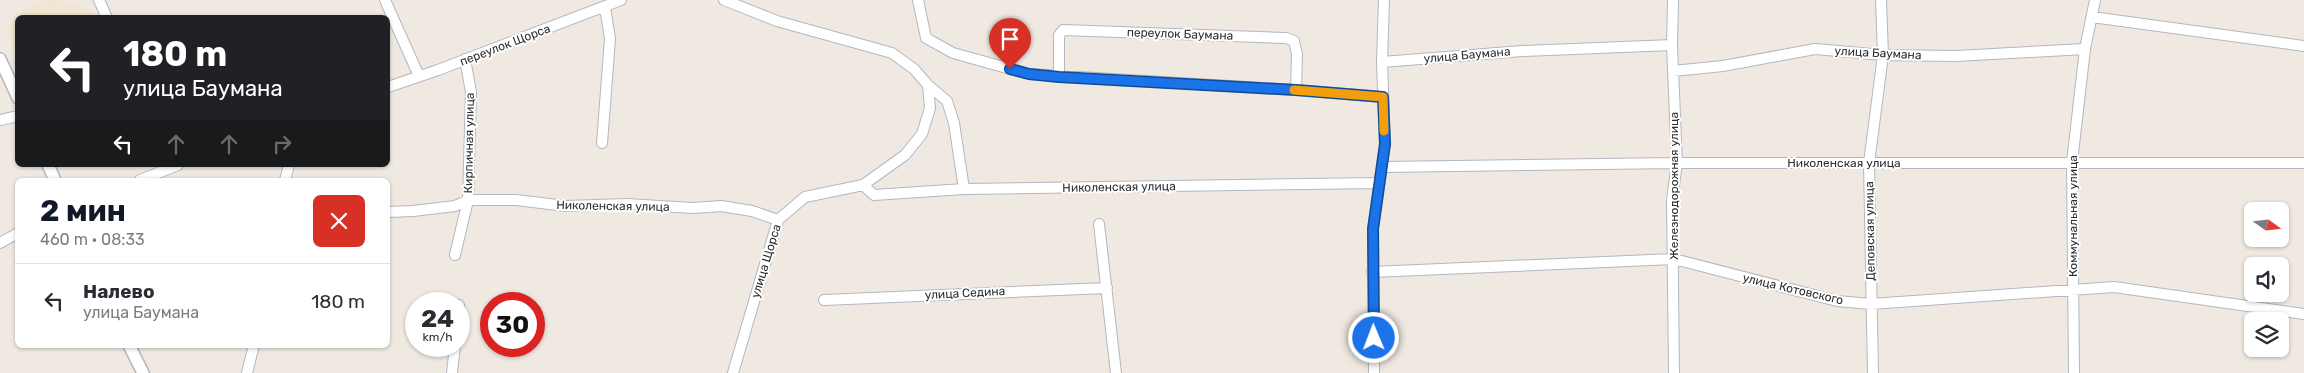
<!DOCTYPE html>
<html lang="ru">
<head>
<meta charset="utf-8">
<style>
	body { margin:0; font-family:Rubik,sans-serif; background:#f2f2f3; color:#2b2b33; height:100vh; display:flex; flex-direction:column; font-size:19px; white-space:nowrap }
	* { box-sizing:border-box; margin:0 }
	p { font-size:16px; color:#7c7c81 }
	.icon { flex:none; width:28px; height:28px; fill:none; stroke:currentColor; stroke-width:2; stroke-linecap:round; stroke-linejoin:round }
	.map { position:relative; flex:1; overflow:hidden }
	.sheet { position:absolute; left:15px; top:178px; width:375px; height:170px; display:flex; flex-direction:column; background:#fff; border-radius:8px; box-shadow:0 1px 4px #0004 }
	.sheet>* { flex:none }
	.banner { position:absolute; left:15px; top:15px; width:375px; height:152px; border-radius:8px; box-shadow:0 1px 4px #0004; background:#202124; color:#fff; overflow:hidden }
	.needle { width:32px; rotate:105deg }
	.controls { position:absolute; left:2244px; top:202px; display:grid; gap:10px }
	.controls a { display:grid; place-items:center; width:45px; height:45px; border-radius:8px; background:#fff; box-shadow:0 1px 4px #0004; font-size:25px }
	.speed { position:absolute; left:405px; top:292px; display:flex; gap:10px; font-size:25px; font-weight:700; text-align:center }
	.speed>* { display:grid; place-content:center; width:65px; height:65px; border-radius:50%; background:#fff; box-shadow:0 1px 4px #0004; line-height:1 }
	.speed small { font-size:12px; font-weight:400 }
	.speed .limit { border:8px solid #d22; background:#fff; color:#111 }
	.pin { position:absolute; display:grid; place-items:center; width:42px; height:42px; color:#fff; margin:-51px -21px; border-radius:50% 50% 50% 0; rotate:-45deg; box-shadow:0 0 5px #0007 }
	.pin .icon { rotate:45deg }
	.me { position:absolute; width:55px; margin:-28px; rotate:359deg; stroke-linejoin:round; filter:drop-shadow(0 0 4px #0008) }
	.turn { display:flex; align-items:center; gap:18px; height:105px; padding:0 25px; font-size:22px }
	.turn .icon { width:65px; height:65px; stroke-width:2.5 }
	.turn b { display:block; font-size:35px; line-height:42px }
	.lanes { display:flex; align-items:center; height:48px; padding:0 25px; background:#0003; justify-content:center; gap:25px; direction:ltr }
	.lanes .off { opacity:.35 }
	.round { display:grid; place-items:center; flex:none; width:52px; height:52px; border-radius:8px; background:#f2f2f3 }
	.summary { display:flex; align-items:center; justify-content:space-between; height:85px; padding:0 25px }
	h1 { font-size:30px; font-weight:700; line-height:38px; color:#111827 }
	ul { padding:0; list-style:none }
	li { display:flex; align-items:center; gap:15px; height:75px; padding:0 25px; border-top:1px solid #e1e1e2 }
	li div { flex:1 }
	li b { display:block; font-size:19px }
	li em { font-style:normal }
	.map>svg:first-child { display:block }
	.education { fill:#f0e6d1 }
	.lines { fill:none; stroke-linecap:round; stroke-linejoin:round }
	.minor-casing { stroke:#b4b7c1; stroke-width:12 }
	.tertiary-casing { stroke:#b4b7c1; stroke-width:14 }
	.minor { stroke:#fff; stroke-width:10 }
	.tertiary { stroke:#fff; stroke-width:11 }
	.route-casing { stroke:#114b97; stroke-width:12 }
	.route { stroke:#1a73e8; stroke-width:9 }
	.slow { stroke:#f59e0b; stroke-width:9 }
	.labels { text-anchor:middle; stroke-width:4; stroke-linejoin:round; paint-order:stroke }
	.street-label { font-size:12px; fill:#2e2e2e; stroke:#fff }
</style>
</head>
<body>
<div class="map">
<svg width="2304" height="373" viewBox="0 0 2304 373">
	<rect width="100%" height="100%" fill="#efe9e1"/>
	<path class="education" d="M44,0H59L92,11L95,17L18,18L17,53L6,28L16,23L13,14Z"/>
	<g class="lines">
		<g class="minor-casing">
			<path id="minor" d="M99,0L107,18
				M385,0L419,76
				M724,0L777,21L892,53L914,69L928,85L930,108L922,134L905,155L863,185L805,197L778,220L733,373
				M918,0L926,38L953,53L1029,74L1296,90L1383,97
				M1673,0L1672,45L1677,163L1672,200L1674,373
				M2092,17L2304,46
				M1382,62L1522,51L1672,45
				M1673,71L1723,66L1815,49L1883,55L1956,56L2085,49
				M1059,77V35L1063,30L1286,38L1294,41L1297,54L1296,90
				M928,85L947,101L954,123L964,189
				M388,87L438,70L621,0
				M0,120L18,116
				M602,143L610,39L605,7
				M1383,167L1677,163H2304
				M140,180L178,165
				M285,180L289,165
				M863,185L874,195L964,189L1379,183
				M388,212L413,211L455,206L468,200H516L566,206L627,204L693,208L721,206L752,211L778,220
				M1099,224L1116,373
				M0,243L18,233
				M455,255L468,200L471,92L465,59
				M1372,272L1674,259L1837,301L1871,304L2114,287L2304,314
				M824,300L1107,288
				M459,309V305
				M247,373L254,345
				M452,373L455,346
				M1374,373L1373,229L1385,144L1382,62L1384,0
				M1873,373L1869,163L1883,55L1881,0
				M2074,373L2072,162L2085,49L2095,0"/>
		</g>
		<g class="tertiary-casing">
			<path id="tertiary" d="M0,59L18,98
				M48,165L55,180
				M129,345L143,373"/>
		</g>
		<use href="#minor" class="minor"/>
		<use href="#tertiary" class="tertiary"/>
	</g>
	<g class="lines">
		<g class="route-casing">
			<path id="route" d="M1010,69L1029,74L1059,77L1296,90L1383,97L1385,144L1373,229L1374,338"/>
		</g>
		<use href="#route" class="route"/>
		<path class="slow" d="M1294,90L1383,97L1384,131"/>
	</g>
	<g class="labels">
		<g class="street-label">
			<text transform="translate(1180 34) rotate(2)" y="4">переулок Баумана</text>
			<text transform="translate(505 45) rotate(-21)" y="4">переулок Щорса</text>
			<text transform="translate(1878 53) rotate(3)" y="4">улица Баумана</text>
			<text transform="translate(1467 55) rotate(-5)" y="4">улица Баумана</text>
			<text transform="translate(469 143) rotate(-89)" y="4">Кирпичная улица</text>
			<text x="1844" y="167">Николенская улица</text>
			<text transform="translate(1674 186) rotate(-90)" y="4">Железнодорожная улица</text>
			<text transform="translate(1119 187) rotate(-1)" y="4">Николенская улица</text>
			<text transform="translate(613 206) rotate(1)" y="4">Николенская улица</text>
			<text transform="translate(2073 216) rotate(-90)" y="4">Коммунальная улица</text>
			<text transform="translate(1870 231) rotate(-91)" y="4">Деповская улица</text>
			<text transform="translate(766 261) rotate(-73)" y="4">улица Щорса</text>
			<text transform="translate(1793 289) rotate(13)" y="4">улица Котовского</text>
			<text transform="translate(965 293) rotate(-3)" y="4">улица Седина</text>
		</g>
	</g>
</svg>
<div class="controls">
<a><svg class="needle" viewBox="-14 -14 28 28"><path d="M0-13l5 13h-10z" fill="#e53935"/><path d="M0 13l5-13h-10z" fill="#7c7c81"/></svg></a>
<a><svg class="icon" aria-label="sound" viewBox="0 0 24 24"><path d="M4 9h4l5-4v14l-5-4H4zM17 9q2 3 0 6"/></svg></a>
<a><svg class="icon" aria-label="layers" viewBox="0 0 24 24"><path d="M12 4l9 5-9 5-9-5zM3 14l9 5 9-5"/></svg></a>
</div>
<div class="speed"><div>24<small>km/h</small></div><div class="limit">30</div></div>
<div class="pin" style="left:1010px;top:69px;background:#d93025"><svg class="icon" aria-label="arrive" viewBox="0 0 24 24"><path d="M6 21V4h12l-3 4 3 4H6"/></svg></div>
<svg class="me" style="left:1374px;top:338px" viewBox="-20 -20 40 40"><circle r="17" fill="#1a73e8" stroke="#fff" stroke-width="3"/><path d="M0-11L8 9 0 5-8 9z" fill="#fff"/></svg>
<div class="banner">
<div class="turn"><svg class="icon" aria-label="left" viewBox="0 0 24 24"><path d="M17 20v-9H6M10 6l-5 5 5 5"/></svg><div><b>180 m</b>улица Баумана</div></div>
<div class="lanes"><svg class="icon" aria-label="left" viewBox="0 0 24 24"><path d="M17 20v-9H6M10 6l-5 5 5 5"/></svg><svg class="icon off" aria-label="ahead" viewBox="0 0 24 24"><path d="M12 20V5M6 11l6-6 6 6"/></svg><svg class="icon off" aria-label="ahead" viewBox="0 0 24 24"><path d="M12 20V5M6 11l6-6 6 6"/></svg><svg class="icon off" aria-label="right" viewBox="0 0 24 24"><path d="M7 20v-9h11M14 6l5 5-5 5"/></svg></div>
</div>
<section class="sheet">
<div class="summary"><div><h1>2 мин</h1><p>460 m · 08:33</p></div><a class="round" style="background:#d93025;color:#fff"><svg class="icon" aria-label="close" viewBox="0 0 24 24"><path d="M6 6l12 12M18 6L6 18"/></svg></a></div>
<ul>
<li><svg class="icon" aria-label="left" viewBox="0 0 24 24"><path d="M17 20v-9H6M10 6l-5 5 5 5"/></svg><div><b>Налево</b><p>улица Баумана</p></div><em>180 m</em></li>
</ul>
</section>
</div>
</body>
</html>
